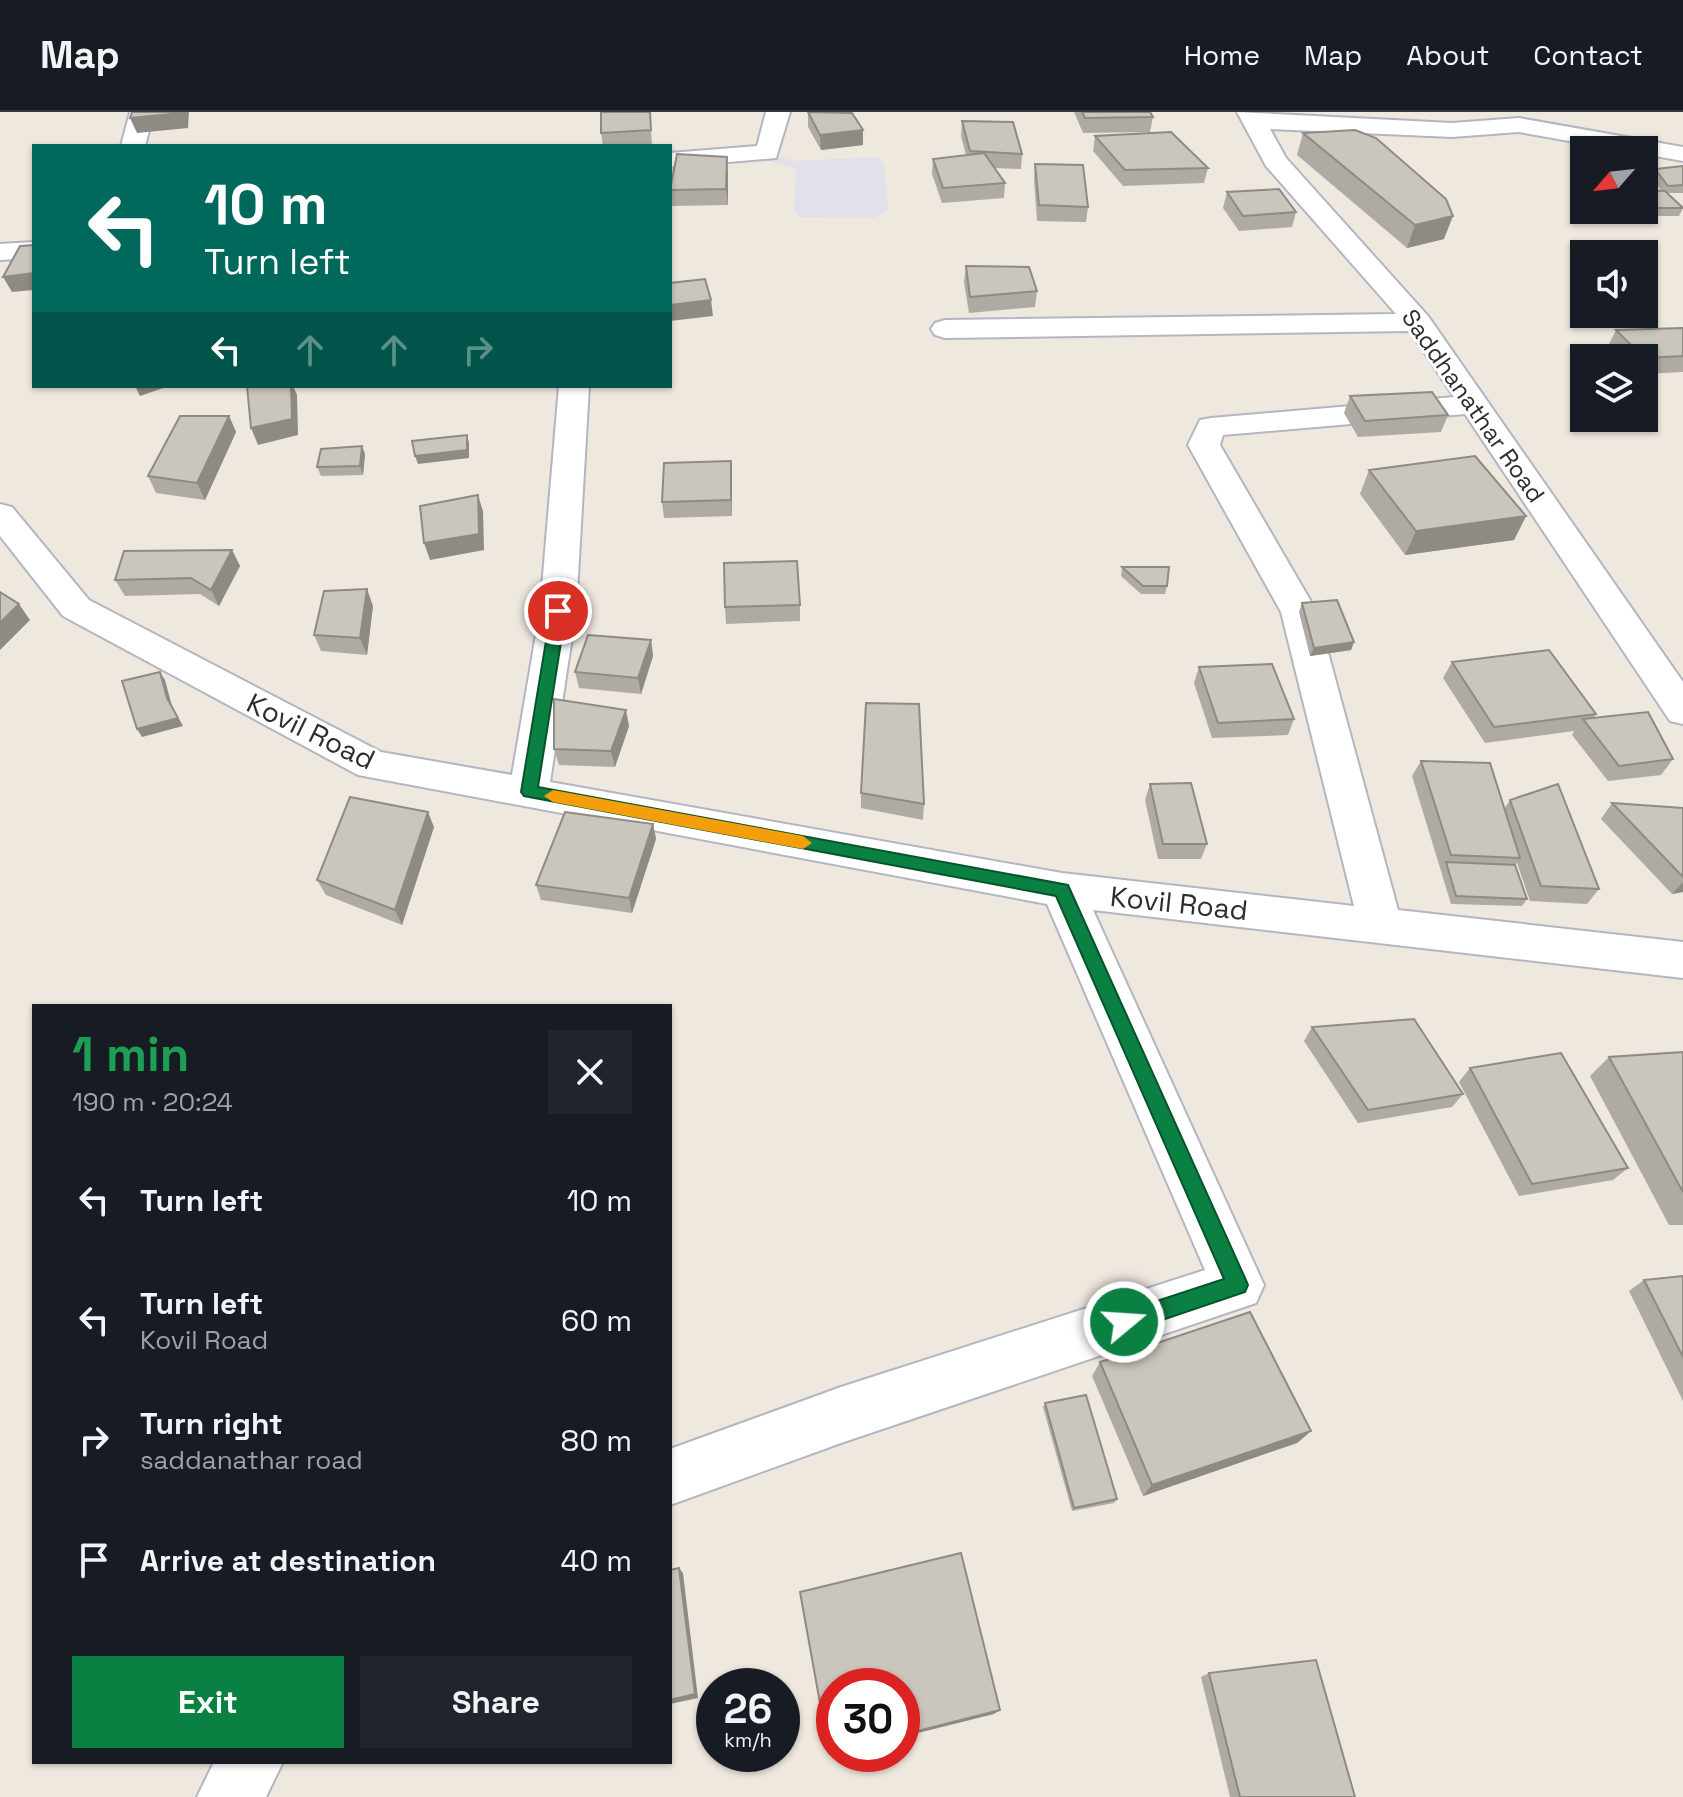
<!DOCTYPE html>
<html lang="en">
<head>
<meta charset="utf-8">
<style>
	body { margin:0; font-family:"Space Grotesk",sans-serif; background:#20242c; color:#f1f3f6; height:100vh; display:flex; flex-direction:column; font-size:30px; white-space:nowrap }
	* { box-sizing:border-box; margin:0 }
	p { font-size:26px; color:#9ea1a6 }
	.icon { flex:none; width:44px; height:44px; fill:none; stroke:currentColor; stroke-width:2; stroke-linecap:round; stroke-linejoin:round }
	.map { position:relative; flex:1; overflow:hidden }
	.side { position:absolute; left:32px; top:892px; width:640px; height:760px; display:flex; flex-direction:column; background:#171b24; border-radius:0px; box-shadow:0 2px 6px #0004 }
	.side>* { flex:none }
	.banner { position:absolute; left:32px; top:32px; width:640px; height:244px; border-radius:0px; box-shadow:0 2px 6px #0004; background:#00695c; color:#fff; overflow:hidden }
	.needle { width:52px; rotate:242deg }
	.tools { position:absolute; left:1570px; top:24px; display:grid; gap:16px }
	.tools a { display:grid; place-items:center; width:88px; height:88px; border-radius:0px; background:#171b24; box-shadow:0 2px 6px #0004; font-size:40px }
	.speed { position:absolute; left:696px; top:1556px; display:flex; gap:16px; font-size:40px; font-weight:700; text-align:center }
	.speed>* { display:grid; place-content:center; width:104px; height:104px; border-radius:50%; background:#171b24; box-shadow:0 2px 6px #0004; line-height:1 }
	.speed small { font-size:20px; font-weight:400 }
	.speed .limit { border:12px solid #d22; background:#fff; color:#111 }
	.pin { position:absolute; display:grid; place-items:center; width:68px; height:68px; color:#fff; margin:-34px; border:4px solid #fff; border-radius:50%; box-shadow:0 2px 8px #0007 }
	.me { position:absolute; width:88px; margin:-44px; rotate:72deg; stroke-linejoin:round; filter:drop-shadow(0 0 6px #0008) }
	.turn { display:flex; align-items:center; gap:28px; height:168px; padding:0 40px; font-size:36px }
	.turn .icon { width:104px; height:104px; stroke-width:2.5 }
	.turn b { display:block; font-size:56px; line-height:68px }
	.lanes { display:flex; align-items:center; height:76px; padding:0 40px; background:#0003; justify-content:center; gap:40px; direction:ltr }
	.lanes .off { opacity:.35 }
	.round { display:grid; place-items:center; flex:none; width:84px; height:84px; border-radius:0px; background:#20242c }
	.summary { display:flex; align-items:center; justify-content:space-between; height:136px; padding:0 40px }
	h1 { font-size:48px; font-weight:600; line-height:60px; color:#1e9e55 }
	.action { display:flex; gap:16px; margin-top:auto; padding:16px 40px }
	.action a { flex:1; height:92px; border-radius:0px; background:#0b8043; color:#fff; font-size:32px; font-weight:600; line-height:92px; text-align:center }
	.action a+a { background:#20242c; color:#f1f3f6 }
	ul { padding:0; list-style:none }
	li { display:flex; align-items:center; gap:24px; height:120px; padding:0 40px }
	li div { flex:1 }
	li b { display:block; font-size:30px }
	li em { font-style:normal }
	header { display:flex; align-items:center; gap:48px; box-sizing:border-box; height:112px; padding:0 40px; background:#171b24; border-bottom:2px solid #363941 }
	header strong { font-size:38px }
	nav { display:flex; gap:44px; margin-inline-start:auto; font-size:28px }
	.map>svg:first-child { display:block }
	.industrial { fill:#e2e0e8 }
	.lines { fill:none; stroke-linecap:round; stroke-linejoin:round }
	.minor-casing { stroke:#b3b6c2; stroke-width:4 }
	.minor { fill:#fff; fill-rule:evenodd }
	.wall { fill:#afaaa3 }
	.shaded-wall { fill:#8e8b84 }
	.building { fill:#cbc6bd; stroke:#8e8b84; stroke-width:2 }
	.route { fill:#0b8043; stroke:#07532c; stroke-width:2 }
	.slow { fill:#f59e0b }
	.labels { text-anchor:middle; stroke-width:6; stroke-linejoin:round; paint-order:stroke }
	.far-street-label { font-size:24px; fill:#2d2d2d; stroke:#fff }
	.street-label { font-size:28px; fill:#2d2d2d; stroke:#fff }
</style>
</head>
<body>
<header>
<strong>Map</strong>
<nav><a>Home</a><a>Map</a><a>About</a><a>Contact</a></nav>
</header>
<div class="map">
<svg width="1683" height="1685" viewBox="0 0 1683 1685">
	<rect width="100%" height="100%" fill="#efe8df"/>
	<path class="industrial" d="M763,42L797,49L878,45L884,53L888,98L873,106L801,105L794,100L796,57L754,44Z"/>
	<g class="lines">
		<g class="minor-casing">
			<path id="minor" d="M130,0H154L145,34H121Z
				M766,0H790L776,46L670,55V41L757,34Z
				M1237,0L1452,11L1519,6L1683,35V49L1644,42V38H1620L1519,20L1452,25L1270,17L1286,46L1428,204L1683,570V612L1670,609L1465,302L1223,323L1220,333L1317,500L1398,798L1683,830V866L1093,798L1264,1173L1256,1191L841,1331L670,1393V1337L841,1275L1205,1158L1047,792L358,663L63,504L0,424V392L12,395L89,488L381,640L512,663L540,499L559,274H589L576,499L550,670L1062,761L1354,794L1281,500L1188,333L1200,308L1211,306L1454,285L1410,219L945,226L935,223L931,217L935,211L945,208L1396,202L1266,54Z
				M34,130V146L0,148V132Z
				M214,1650H283L266,1685H197Z"/>
		</g>
		<use href="#minor" class="minor"/>
	</g>
	<path class="wall" d="M650,0L652,34H603L601,21Z
		M808,0L863,18V33L821,38L808,15Z
		M1074,0H1150L1153,5L1150,20L1083,21Z
		M962,9L1022,42L1021,57L994,56L1005,71L1004,86L942,91L932,62L933,47L966,43L961,24Z
		M1303,21L1444,127L1407,136L1297,43Z
		M1095,24L1208,56L1204,71L1123,74L1093,39Z
		M1644,44L1655,53L1652,61L1644,62Z
		M1035,52L1088,95L1086,110L1037,109L1034,68Z
		M1683,54V81H1667L1683,96L1679,104H1647L1642,98H1644V78L1662,79L1651,65L1655,57Z
		M728,60V93L671,94V103L670,104V75Z
		M1227,80L1296,100L1292,115L1239,119L1223,96Z
		M966,154L1037,179L1035,195L969,201L964,170Z
		M1683,216V260L1644,262V246H1619L1608,234L1616,218Z
		M1350,284L1448,303L1441,320L1358,325L1344,301Z
		M229,304L236,320L205,388L156,381L148,364Z
		M362,334L365,342L363,363L321,364L317,355Z
		M731,349L732,404L664,406L662,390Z
		M1369,358L1526,404L1514,428L1405,443L1360,382Z
		M232,438L240,454L219,494L200,482L125,484L115,468Z
		M1122,455L1167,474L1165,482H1141L1121,464Z
		M1302,491L1354,530L1351,538L1310,544L1299,500Z
		M800,493V509L726,512L725,495Z
		M373,494L367,543L321,539L314,523Z
		M651,528L653,544L641,582L579,576L575,560Z
		M1452,550L1596,602L1594,606L1673,647L1661,663L1608,669L1572,623L1574,619L1485,631L1443,566Z
		M1199,555L1294,607L1288,623L1212,626L1194,571Z
		M629,614L615,655L559,653L554,637Z
		M1421,649L1504,697L1510,688L1599,777L1587,792L1530,789L1517,751L1515,753L1527,787L1522,794L1451,792L1412,664Z
		M1150,672L1207,732L1201,747H1158L1145,688Z
		M861,681L924,692L923,708L861,696Z
		M1612,691L1683,696V780L1672,782L1601,707Z
		M653,712L656,727L632,801L541,788L536,773Z
		M434,715L402,813L326,783L317,768Z
		M1312,915L1463,982L1452,995L1358,1011L1304,929Z
		M1683,940V1113H1669L1590,964L1609,945Z
		M1470,956L1628,1056L1613,1068L1519,1084L1459,970Z
		M1683,1164V1289L1629,1179L1644,1168Z
		M1100,1250L1311,1319L1297,1331L1143,1384L1092,1264Z
		M1045,1291L1117,1387L1114,1391L1072,1399L1043,1295Z
		M1209,1561L1355,1685H1230L1201,1565Z"/>
	<path class="shaded-wall" d="M182,0H189L188,16L137,21L130,6Z
		M863,18V33L821,38L820,23Z
		M727,45L728,60V93L726,77Z
		M1453,104L1444,127L1407,136L1415,113Z
		M34,161V178L12,180L3,165Z
		M711,188L713,204L670,209V193Z
		M135,274H169L140,284Z
		M291,274H293L297,283L298,323L258,333L251,316Z
		M229,304L236,320L205,388L197,371Z
		M467,323L469,331V346L418,352L415,344Z
		M362,334L365,342L363,363L360,354Z
		M731,349L732,365V404L731,388Z
		M478,383L483,399L484,438L430,448L424,431Z
		M1526,404L1514,428L1405,443L1416,419Z
		M232,438L240,454L219,494L211,478Z
		M367,477L373,494L367,543L360,526Z
		M19,492L30,508L0,538V511Z
		M651,528L653,544L641,582L638,566Z
		M1354,530L1351,538L1310,544L1314,536Z
		M160,560L165,568L172,594L183,614L142,625L137,617Z
		M626,598L629,614L615,655L611,639Z
		M428,700L434,715L402,813L395,798Z
		M653,712L656,727L632,801L629,786Z
		M1683,770V780L1672,782Z
		M1311,1319L1297,1331L1143,1384L1152,1373Z
		M679,1456L683,1461L698,1586L670,1592Z
		M1000,1598L994,1602L902,1625V1623Z"/>
	<path class="building" d="M132,0H182V1L130,6Z
		M601,0H650L651,18L601,21Z
		M808,0L852,1L863,18L820,23Z
		M1082,0H1150L1153,5L1085,6Z
		M962,9L1013,10L1022,42L970,39Z
		M1355,18L1376,26L1446,87L1453,104L1415,113L1303,21Z
		M1171,20L1208,56L1125,58L1095,24Z
		M984,41L1005,71L943,76L933,47Z
		M677,42L727,45L726,77L670,78Z
		M1644,44L1655,53L1644,54Z
		M1035,52L1083,53L1088,95L1039,93Z
		M1683,54V73L1668,74L1655,57Z
		M1279,77L1296,100L1243,104L1227,80Z
		M1644,78L1665,79L1683,96H1651L1644,87Z
		M34,133V161L3,165L20,134Z
		M966,154L1029,155L1037,179L970,185Z
		M705,167L711,188L670,193V171Z
		M1683,216V244L1644,246L1616,218Z
		M247,274H291L292,307L251,316Z
		M1432,280L1448,303L1365,309L1350,284Z
		M180,304H229L197,371L148,364Z
		M467,323V338L415,344L412,329Z
		M362,334L360,354L317,355L321,337Z
		M1475,344L1526,404L1416,419L1369,358Z
		M731,349V388L662,390L664,351Z
		M478,383L479,422L424,431L420,394Z
		M232,438L211,478L191,466L115,468L124,439Z
		M797,449L800,493L725,495L724,451Z
		M1122,455H1169L1167,474H1143Z
		M367,477L360,526L314,523L324,479Z
		M0,480L19,492L0,511Z
		M1337,488L1354,530L1314,536L1302,491Z
		M588,523L651,528L638,566L575,560Z
		M1549,538L1596,602L1494,615L1452,550Z
		M1272,552L1294,607L1218,611L1199,555Z
		M160,560L167,586L178,606L137,617L122,569Z
		M554,587L626,598L611,639L554,637Z
		M866,591L919,592L924,692L861,681Z
		M1648,600L1673,647L1619,654L1583,607Z
		M1421,649L1490,651L1520,746L1451,743Z
		M1191,671L1207,732H1163L1150,672Z
		M1558,672L1599,777L1541,774L1510,688Z
		M350,685L428,700L395,798L317,768Z
		M1612,691L1683,696V765Z
		M565,700L653,712L629,786L536,773Z
		M1446,750L1515,753L1527,787L1456,784Z
		M1414,907L1463,982L1368,998L1312,915Z
		M1683,940V1080L1609,945Z
		M1561,941L1628,1056L1532,1072L1470,956Z
		M1683,1164V1245L1644,1168Z
		M1250,1200L1311,1319L1152,1373L1100,1250Z
		M1086,1283L1117,1387L1074,1396L1045,1291Z
		M961,1441L1000,1598L902,1623V1574H834V1640L829,1641L800,1480Z
		M679,1456L695,1582L670,1588V1458Z
		M1316,1548L1355,1685H1240L1209,1561Z"/>
	<path class="route" d="M558,494L566,499L538,675L1068,773L1245,1166L1248,1173L1245,1180L1124,1221L1117,1218L1113,1210L1117,1202L1224,1167L1056,784L524,684L521,680L551,499Z"/>
	<path class="slow" d="M553,678L803,724L812,731L803,737L553,690L544,684Z"/>
	<g class="labels">
		<g class="far-street-label">
			<text transform="translate(1473 294) rotate(55)" y="8">Saddhanathar Road</text>
		</g>
		<g class="street-label">
			<text transform="translate(311 619) rotate(26)" y="10">Kovil Road</text>
			<text transform="translate(1179 791) rotate(6)" y="10">Kovil Road</text>
		</g>
	</g>
</svg>
<div class="tools">
<a><svg class="needle" viewBox="-14 -14 28 28"><path d="M0-13l5 13h-10z" fill="#e53935"/><path d="M0 13l5-13h-10z" fill="#9ea1a6"/></svg></a>
<a><svg class="icon" aria-label="sound" viewBox="0 0 24 24"><path d="M4 9h4l5-4v14l-5-4H4zM17 9q2 3 0 6"/></svg></a>
<a><svg class="icon" aria-label="layers" viewBox="0 0 24 24"><path d="M12 4l9 5-9 5-9-5zM3 14l9 5 9-5"/></svg></a>
</div>
<div class="speed"><div>26<small>km/h</small></div><div class="limit">30</div></div>
<div class="pin" style="left:558px;top:499px;background:#d93025"><svg class="icon" aria-label="arrive" viewBox="0 0 24 24"><path d="M6 21V4h12l-3 4 3 4H6"/></svg></div>
<svg class="me" style="left:1124px;top:1210px" viewBox="-20 -20 40 40"><circle r="17" fill="#0b8043" stroke="#fff" stroke-width="3"/><path d="M0-11L8 9 0 5-8 9z" fill="#fff"/></svg>
<div class="banner">
<div class="turn"><svg class="icon" aria-label="left" viewBox="0 0 24 24"><path d="M17 20v-9H6M10 6l-5 5 5 5"/></svg><div><b>10 m</b>Turn left</div></div>
<div class="lanes"><svg class="icon" aria-label="left" viewBox="0 0 24 24"><path d="M17 20v-9H6M10 6l-5 5 5 5"/></svg><svg class="icon off" aria-label="ahead" viewBox="0 0 24 24"><path d="M12 20V5M6 11l6-6 6 6"/></svg><svg class="icon off" aria-label="ahead" viewBox="0 0 24 24"><path d="M12 20V5M6 11l6-6 6 6"/></svg><svg class="icon off" aria-label="right" viewBox="0 0 24 24"><path d="M7 20v-9h11M14 6l5 5-5 5"/></svg></div>
</div>
<section class="side">
<div class="summary"><div><h1>1 min</h1><p>190 m · 20:24</p></div><a class="round"><svg class="icon" aria-label="close" viewBox="0 0 24 24"><path d="M6 6l12 12M18 6L6 18"/></svg></a></div>
<ul>
<li><svg class="icon" aria-label="left" viewBox="0 0 24 24"><path d="M17 20v-9H6M10 6l-5 5 5 5"/></svg><div><b>Turn left</b></div><em>10 m</em></li>
<li><svg class="icon" aria-label="left" viewBox="0 0 24 24"><path d="M17 20v-9H6M10 6l-5 5 5 5"/></svg><div><b>Turn left</b><p>Kovil Road</p></div><em>60 m</em></li>
<li><svg class="icon" aria-label="right" viewBox="0 0 24 24"><path d="M7 20v-9h11M14 6l5 5-5 5"/></svg><div><b>Turn right</b><p>saddanathar road</p></div><em>80 m</em></li>
<li><svg class="icon" aria-label="arrive" viewBox="0 0 24 24"><path d="M6 21V4h12l-3 4 3 4H6"/></svg><div><b>Arrive at destination</b></div><em>40 m</em></li>
</ul>
<div class="action"><a>Exit</a><a>Share</a></div>
</section>
</div>
</body>
</html>
